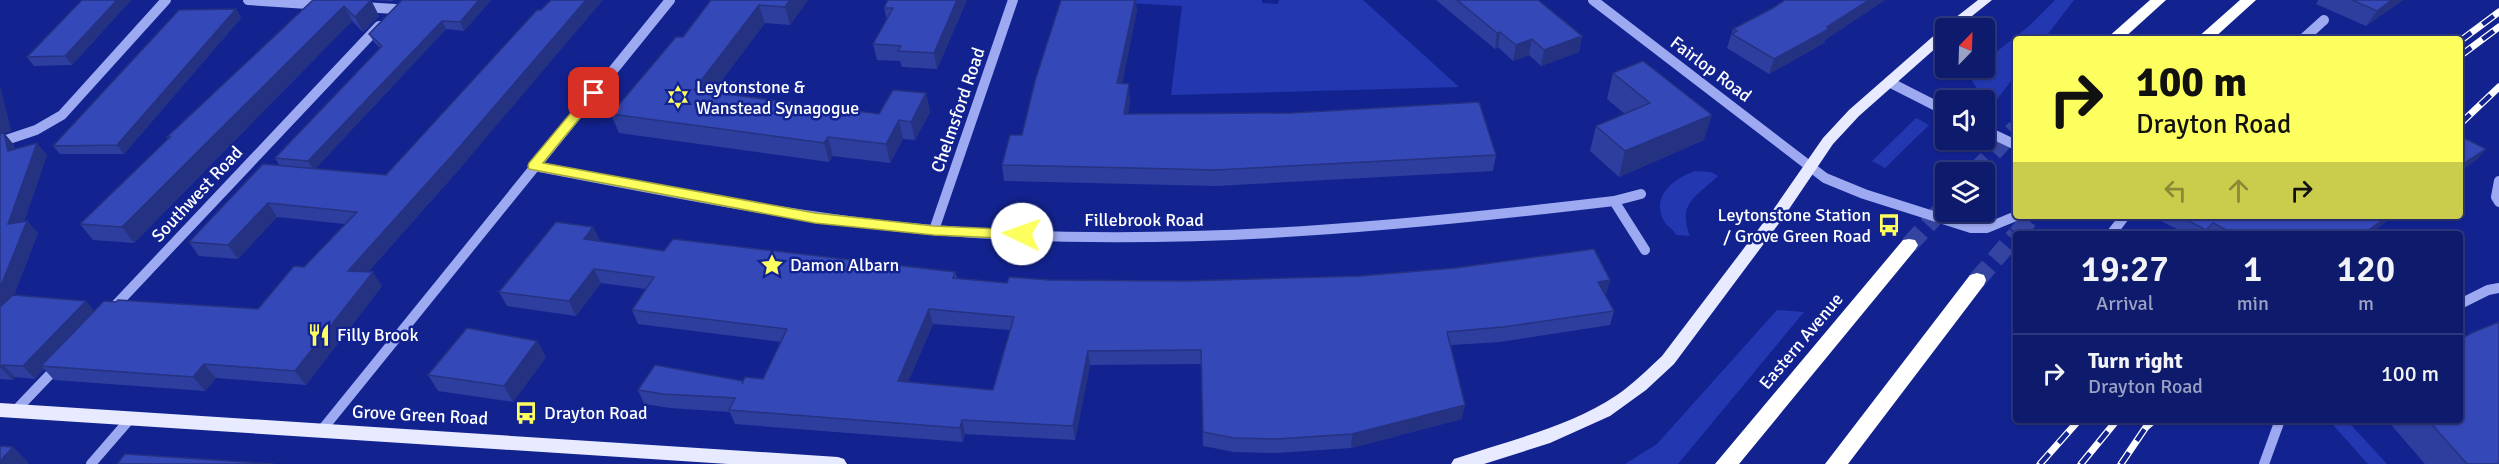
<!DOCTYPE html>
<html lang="en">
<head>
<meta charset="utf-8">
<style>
	body { margin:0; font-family:Signika,sans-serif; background:#172372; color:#f1f3f6; height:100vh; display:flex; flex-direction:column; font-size:22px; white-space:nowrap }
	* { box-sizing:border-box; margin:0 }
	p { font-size:20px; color:#9ba1c2 }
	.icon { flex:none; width:33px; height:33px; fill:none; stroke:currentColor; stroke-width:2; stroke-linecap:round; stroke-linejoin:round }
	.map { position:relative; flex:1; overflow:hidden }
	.details { position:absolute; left:2013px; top:231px; width:450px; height:192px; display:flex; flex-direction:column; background:#0e1a6c; border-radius:6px; box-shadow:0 2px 4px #0004,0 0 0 2px #2e387f }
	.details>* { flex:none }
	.hud { position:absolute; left:2013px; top:36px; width:450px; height:183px; border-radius:6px; box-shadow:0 2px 4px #0004,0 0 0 2px #2e387f; background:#fdff5e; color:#111; overflow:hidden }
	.needle { width:39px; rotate:23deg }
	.fabs { position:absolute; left:1935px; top:18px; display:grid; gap:12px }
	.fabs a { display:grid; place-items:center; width:60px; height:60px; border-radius:6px; background:#0e1a6c; box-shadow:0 2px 4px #0004,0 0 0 2px #2e387f; font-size:30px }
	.pin { position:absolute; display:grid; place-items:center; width:51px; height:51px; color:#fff; margin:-26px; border-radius:12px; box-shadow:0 3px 9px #0006 }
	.me { position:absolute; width:66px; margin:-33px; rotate:273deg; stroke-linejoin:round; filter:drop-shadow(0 0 4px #0008) }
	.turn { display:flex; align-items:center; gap:21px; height:126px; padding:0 24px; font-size:27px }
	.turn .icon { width:78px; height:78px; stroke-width:2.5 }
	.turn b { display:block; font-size:42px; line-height:51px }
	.lanes { display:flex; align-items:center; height:57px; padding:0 24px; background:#0003; justify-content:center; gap:30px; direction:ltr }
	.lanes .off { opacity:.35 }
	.eta { display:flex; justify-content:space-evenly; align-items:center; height:102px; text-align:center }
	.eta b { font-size:36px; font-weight:600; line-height:42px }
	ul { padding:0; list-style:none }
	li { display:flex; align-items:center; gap:18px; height:78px; padding:0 24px; border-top:2px solid #2e387f }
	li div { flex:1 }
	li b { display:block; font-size:22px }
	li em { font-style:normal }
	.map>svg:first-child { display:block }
	.green { fill:#2338b0 }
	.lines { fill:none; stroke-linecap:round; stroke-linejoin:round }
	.highway-tunnel { stroke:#3644a1; stroke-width:18; stroke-dasharray:18 9; stroke-linecap:butt }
	.minor { stroke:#9daaf2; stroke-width:10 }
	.major { fill:#e8eaff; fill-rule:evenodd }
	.highway { fill:#fff; fill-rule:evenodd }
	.rail-casing { stroke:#fff; stroke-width:7 }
	.rail { stroke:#122390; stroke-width:4.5; stroke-dasharray:14; stroke-linecap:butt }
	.wall { fill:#2e3e9e; fill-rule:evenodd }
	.shaded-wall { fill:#253281 }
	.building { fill:#3548b8; stroke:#253281; stroke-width:1.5; fill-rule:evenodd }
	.route { fill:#fdff5e; stroke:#a4a63d; stroke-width:1.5 }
	.labels { text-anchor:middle; stroke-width:5; stroke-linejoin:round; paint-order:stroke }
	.street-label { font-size:18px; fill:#fff; stroke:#122390 }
	.poi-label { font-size:18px; fill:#fff; stroke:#122390; text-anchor:start }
</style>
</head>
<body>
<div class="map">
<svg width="2499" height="464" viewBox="0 0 2499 464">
	<rect width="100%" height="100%" fill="#122390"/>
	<path class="green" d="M1072,0H1262V3L1278,4L1279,0H1363L1459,87L1171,95L1182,6Z
		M2055,0H2074L2044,39H2016V75L1990,108L1971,79L1976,69L1984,68L1985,61L2029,26Z
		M1916,118L1929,125L1885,168L1872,161Z
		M1695,171L1711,172L1718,176C1696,197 1677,203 1690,236L1676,235C1673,228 1667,227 1664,221C1650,196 1675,178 1695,171Z
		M1777,310L1804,312L1678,464H1625L1657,444Z
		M2345,422L2352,426L2387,464H2368L2334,426L2335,423Z"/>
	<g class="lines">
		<path class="highway-tunnel" d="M1975,172L2016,128
			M2017,234L2032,216
			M1909,245L1946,205
			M1977,280L2016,235"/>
		<path class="minor" d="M248,0L323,5
			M1593,0L1825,178L1864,194L1971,228H1987L2016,216
			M363,7L395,9
			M2303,39L2324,20
			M1889,82L1946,111
			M1984,130L2016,145
			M0,142L36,130L62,115L166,0
			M534,166C666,191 798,219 933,230C1162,249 1387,228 1614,201L1641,194
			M2499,181L2496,197L2499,202
			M1614,201L1645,250
			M934,230L1013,0
			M2111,234L2125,216
			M2460,304L2488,290L2499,288
			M112,309L379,26
			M15,411L58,366
			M321,431L670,0
			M91,464L130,419
			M2264,464L2280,420"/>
		<path class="major" d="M1978,0H1992L1957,28H1946V39L1859,116L1833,144L1783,218L1674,364L1646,390L1610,416L1550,443L1484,464H1451L1454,459C1510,440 1567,428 1617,395C1633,384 1648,369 1662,356L1773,210L1823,138L1849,110L1946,25Z
			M0,403L838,457L844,459L847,464H728L0,417Z"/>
		<path class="highway" d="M2150,0H2166L2123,39H2106Z
			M2240,0H2256L2213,39H2196Z
			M1909,239L1915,240L1918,245L1915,250L1739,464H1715L1903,240Z
			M1977,273L1984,275L1986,280L1984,285L1848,464H1825L1970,275Z"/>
		<g class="rail-casing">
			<path id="rail" d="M2460,41L2499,12
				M2460,56L2499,27
				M2460,124L2499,87
				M2040,464L2079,420
				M2081,464L2117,420
				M2121,464L2146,427L2154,420"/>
		</g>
		<use href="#rail" class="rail"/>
	</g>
	<path class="wall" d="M82,0H131L72,65L34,66L27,57Z
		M313,0H371L379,16L363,32L352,21L134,243L93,240L80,224L168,139L167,137Z
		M371,0H394L392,1Z
		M491,0L464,31L446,29L315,169L386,175L463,165L368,272L382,286L306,385L216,378L205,391L54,380L44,369L35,379L15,377L13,380L0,379V86L11,131L4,133L14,145L15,149L47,155L24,221H27L38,233L14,295L95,311L258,309L304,267L345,224L277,217L238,259L199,256L189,242L280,166L275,158L380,48L374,42L369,34Z
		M711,0H808L790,25L765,23L713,92L879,114L926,93L930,112L915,140L903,139L890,163L833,156L829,162L619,133L611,114L683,37Z
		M888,0H967L937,69L902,67L900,61L877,60L873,44L887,20L884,8Z
		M1436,0H1538L1582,36L1579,52L1541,66L1529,55L1513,61L1498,47L1495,49Z
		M1785,0H1885L1825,40L1824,43L1769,74L1727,48L1733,29L1773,8Z
		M2318,0H2403L2366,26L2316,4Z
		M236,9L241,18L124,154H60L53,146Z
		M1137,10L1122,84L1130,100L1128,114L1496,155L1493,171L1216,186L1004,181L1002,165L1022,135Z
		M1613,73L1704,140L1619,177L1590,151L1596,126L1625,114L1607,99Z
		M2151,216H2394L2369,234H2187Z
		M593,227L600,241L664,251L955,272L957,278L1007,283L1050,280L1185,281L1610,280L1606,294H1605L1614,311L1610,325L1500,342L1451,345L1462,419L1351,448L1276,453L1234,452L1203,446L1201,364L1090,365L1075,440L965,434L963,442L735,424L730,412L670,408L644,404L638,390L743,381L763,379L781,342L638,324L632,310L646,289L601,283L576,316L507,306L499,292ZM933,324L1010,330L993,390L908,382Z
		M537,341L546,357L513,402L438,391L428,375Z
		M2387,420H2460L2499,464H2425Z"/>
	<path class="shaded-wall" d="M117,0H131L72,65L65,56Z
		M371,0L379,16L363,32L355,17Z
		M479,0H491L464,31L460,22Z
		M586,0H603L463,165L357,284L348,271Z
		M790,0H808L790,25L785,7Z
		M957,0H967L937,69L934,53Z
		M1135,0H1136L1137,10L1119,99L1117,83Z
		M1869,0H1885L1825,40L1824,43L1769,74L1774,59L1827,27Z
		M2392,0H2403L2366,26L2377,11Z
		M759,5L765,23L700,109L694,90Z
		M344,6L352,21L134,243L122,227Z
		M236,9L241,18L124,154L117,145Z
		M442,21L446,29L314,170L308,161Z
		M1500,32L1498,47L1495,49L1497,33Z
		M1582,36L1579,52L1541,66L1544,50Z
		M1532,39L1529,55L1513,61L1516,45Z
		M1129,84L1130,100L1125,130L1124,114Z
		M0,86L11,131L4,133L14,145L18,164L8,151L0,135Z
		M926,93L930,112L915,140L911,122Z
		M1712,115L1704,140L1619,177L1625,151Z
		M899,120L903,139L890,163L886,144Z
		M828,137L833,156L829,162L824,143Z
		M37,143L47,155L19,237L8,224Z
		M2486,149L2477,160L2460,171V166Z
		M268,203L277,217L238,259L228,245Z
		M2388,216H2394L2369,234L2366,232Z
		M27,221L38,233L0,330V288Z
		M2213,223L2205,234H2203L2206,230Z
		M593,227L600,242L584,239Z
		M594,269L601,283L576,316L569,301Z
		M373,272L382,286L306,385L295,371Z
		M1610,280L1606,294L1594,296L1598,282Z
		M86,301L97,314L41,366L44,369L35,379L23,366Z
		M929,309L933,324L902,396L898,381Z
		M537,341L546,357L513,402L504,386Z
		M1088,351L1090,365L1075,440L1073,426Z
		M204,364L216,378L205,391L193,377Z
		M3,365L15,377L13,380L0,367Z
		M1465,405L1462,419L1351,448L1352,434Z
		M962,420L965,434L963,442L960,428Z
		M13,447L29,463L28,464H0V461Z"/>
	<path class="building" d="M82,0H117L65,56L27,57Z
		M313,0H371L355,17L344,6L122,227L80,224L170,137H167Z
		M402,0H479L460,22L442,21L308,161L275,158L382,46L369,34Z
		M551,0H586L456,151L348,271L373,272L295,371L204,364L193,377L41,366L104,301L116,302L118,300L258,309L294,266L304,267L357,212L268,203L228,245L189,242L263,164L386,175L537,10H541Z
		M711,0H790L785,7L759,5L694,90L879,114L893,90L926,93L911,122L899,120L886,144L828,137L824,143L611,114L676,37H683Z
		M888,0H957L934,53L898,51L901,46L873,44L893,8H884Z
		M1061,0H1135L1117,83L1129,84L1124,114L1292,113L1479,102L1496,155L1216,170L1002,165L1010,135H1022L1035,81Z
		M1457,0H1538L1582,36L1544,50L1532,39L1516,45L1500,32L1497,33Z
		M1785,0H1869L1827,27L1829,29L1774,59L1732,34L1737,31L1733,29L1773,8Z
		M2352,0H2392L2377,11Z
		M236,9L117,145L53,146L179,10Z
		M1643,61L1712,115L1625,151L1596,126L1650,103L1613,73Z
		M4,133L8,151L37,143L8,224L27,221L0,288V134Z
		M2460,136L2486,149L2460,166Z
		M2179,216H2388L2366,232L2369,234H2234L2213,223L2206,230Z
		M556,222L593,227L584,239L664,251L673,239L955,272L953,278L1007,283L1009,277L1050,280L1185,281L1360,276L1455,268L1594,249L1610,280L1598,282L1614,311L1503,327L1447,332L1465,405L1352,434L1277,439L1234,438L1203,432L1201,350L1088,351L1073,426L962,420L960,428L729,410L735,398L663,394L638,390L655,365L743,381L742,384L745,377L763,379L787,329L632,310L654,277L594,269L569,301L499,292ZM929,309L1014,317L993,390L898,381Z
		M13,295L86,301L23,366L3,365L0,367V307Z
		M2499,322V464H2467L2428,420H2460V339L2474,332Z
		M467,328L537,341L504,386L428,375Z
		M0,446L13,447L0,461Z
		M125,454L274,464H117Z"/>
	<path class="route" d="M594,89L600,93L598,96L543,163L815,213L934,226L1022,230L1029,234L1022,239L934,235L815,223L529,169L528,166L529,163L590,90Z"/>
	<defs>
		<g id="synagogue-bare" transform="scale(1.8)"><path d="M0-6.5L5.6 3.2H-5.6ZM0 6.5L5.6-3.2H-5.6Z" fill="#fdff5e" stroke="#122390" stroke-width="2.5" paint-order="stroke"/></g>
		<g id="bus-bare" transform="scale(1.8)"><path d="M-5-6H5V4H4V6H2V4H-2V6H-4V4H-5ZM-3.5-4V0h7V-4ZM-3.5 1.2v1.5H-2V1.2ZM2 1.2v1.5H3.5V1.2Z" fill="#fdff5e" stroke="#122390" stroke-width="2.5" paint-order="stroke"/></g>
		<g id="sight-bare" transform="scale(1.8)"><path d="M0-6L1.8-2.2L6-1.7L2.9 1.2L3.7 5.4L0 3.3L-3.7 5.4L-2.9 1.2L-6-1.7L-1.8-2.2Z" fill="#fdff5e" stroke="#122390" stroke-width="2.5" paint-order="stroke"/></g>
		<g id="restaurant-bare" transform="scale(1.8)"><path d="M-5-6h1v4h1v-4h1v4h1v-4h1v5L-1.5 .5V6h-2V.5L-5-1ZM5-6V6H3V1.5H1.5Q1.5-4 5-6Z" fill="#fdff5e" stroke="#122390" stroke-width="2.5" paint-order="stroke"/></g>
	</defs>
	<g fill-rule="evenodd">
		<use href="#synagogue-bare" x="678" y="97"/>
		<use href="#bus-bare" x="1889" y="225"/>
		<use href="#sight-bare" x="772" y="265"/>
		<use href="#restaurant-bare" x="319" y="335"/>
		<use href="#bus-bare" x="526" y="413"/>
	</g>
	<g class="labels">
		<g class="street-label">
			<text transform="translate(1711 69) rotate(37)" y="6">Fairlop Road</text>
			<text transform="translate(958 110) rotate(-71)" y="6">Chelmsford Road</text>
			<text transform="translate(197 194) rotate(-47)" y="6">Southwest Road</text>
			<text x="1144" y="226">Fillebrook Road</text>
			<text transform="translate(1801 341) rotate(-50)" y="6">Eastern Avenue</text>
			<text transform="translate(420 415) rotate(3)" y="6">Grove Green Road</text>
		</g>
		<g class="poi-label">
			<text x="696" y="93">Leytonstone &amp;<tspan x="696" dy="21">Wanstead Synagogue</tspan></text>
			<text x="1871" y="221" text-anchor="end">Leytonstone Station<tspan x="1871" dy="21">/ Grove Green Road</tspan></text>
			<text x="790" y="271">Damon Albarn</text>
			<text x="337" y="341">Filly Brook</text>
			<text x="544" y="419">Drayton Road</text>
		</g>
	</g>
</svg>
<div class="fabs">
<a><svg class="needle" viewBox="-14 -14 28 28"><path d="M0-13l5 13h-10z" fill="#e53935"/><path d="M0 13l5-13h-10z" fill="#9ba1c2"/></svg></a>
<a><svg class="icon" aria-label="sound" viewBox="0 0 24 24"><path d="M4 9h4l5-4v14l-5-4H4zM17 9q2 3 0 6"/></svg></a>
<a><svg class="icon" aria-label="layers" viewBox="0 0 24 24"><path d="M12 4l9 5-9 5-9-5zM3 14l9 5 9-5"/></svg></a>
</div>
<div class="pin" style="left:594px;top:93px;background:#d93025"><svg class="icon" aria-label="arrive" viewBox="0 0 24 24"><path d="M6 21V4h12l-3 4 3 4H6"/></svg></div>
<svg class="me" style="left:1022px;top:234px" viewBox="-20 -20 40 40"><circle r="19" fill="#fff"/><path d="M0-13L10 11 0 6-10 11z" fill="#fdff5e"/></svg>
<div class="hud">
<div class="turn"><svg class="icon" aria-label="right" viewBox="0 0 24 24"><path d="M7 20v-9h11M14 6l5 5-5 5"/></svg><div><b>100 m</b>Drayton Road</div></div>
<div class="lanes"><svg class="icon off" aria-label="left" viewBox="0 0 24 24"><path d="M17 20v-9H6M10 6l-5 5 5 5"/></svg><svg class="icon off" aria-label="ahead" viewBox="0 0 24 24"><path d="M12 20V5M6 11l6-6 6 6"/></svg><svg class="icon" aria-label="right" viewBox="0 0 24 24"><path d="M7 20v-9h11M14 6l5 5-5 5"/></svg></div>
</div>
<section class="details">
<div class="eta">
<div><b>19:27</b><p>Arrival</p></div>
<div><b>1</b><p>min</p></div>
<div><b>120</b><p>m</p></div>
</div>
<ul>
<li><svg class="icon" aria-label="right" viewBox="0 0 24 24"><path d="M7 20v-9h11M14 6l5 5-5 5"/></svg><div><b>Turn right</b><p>Drayton Road</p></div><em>100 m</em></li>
</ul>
</section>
</div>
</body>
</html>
